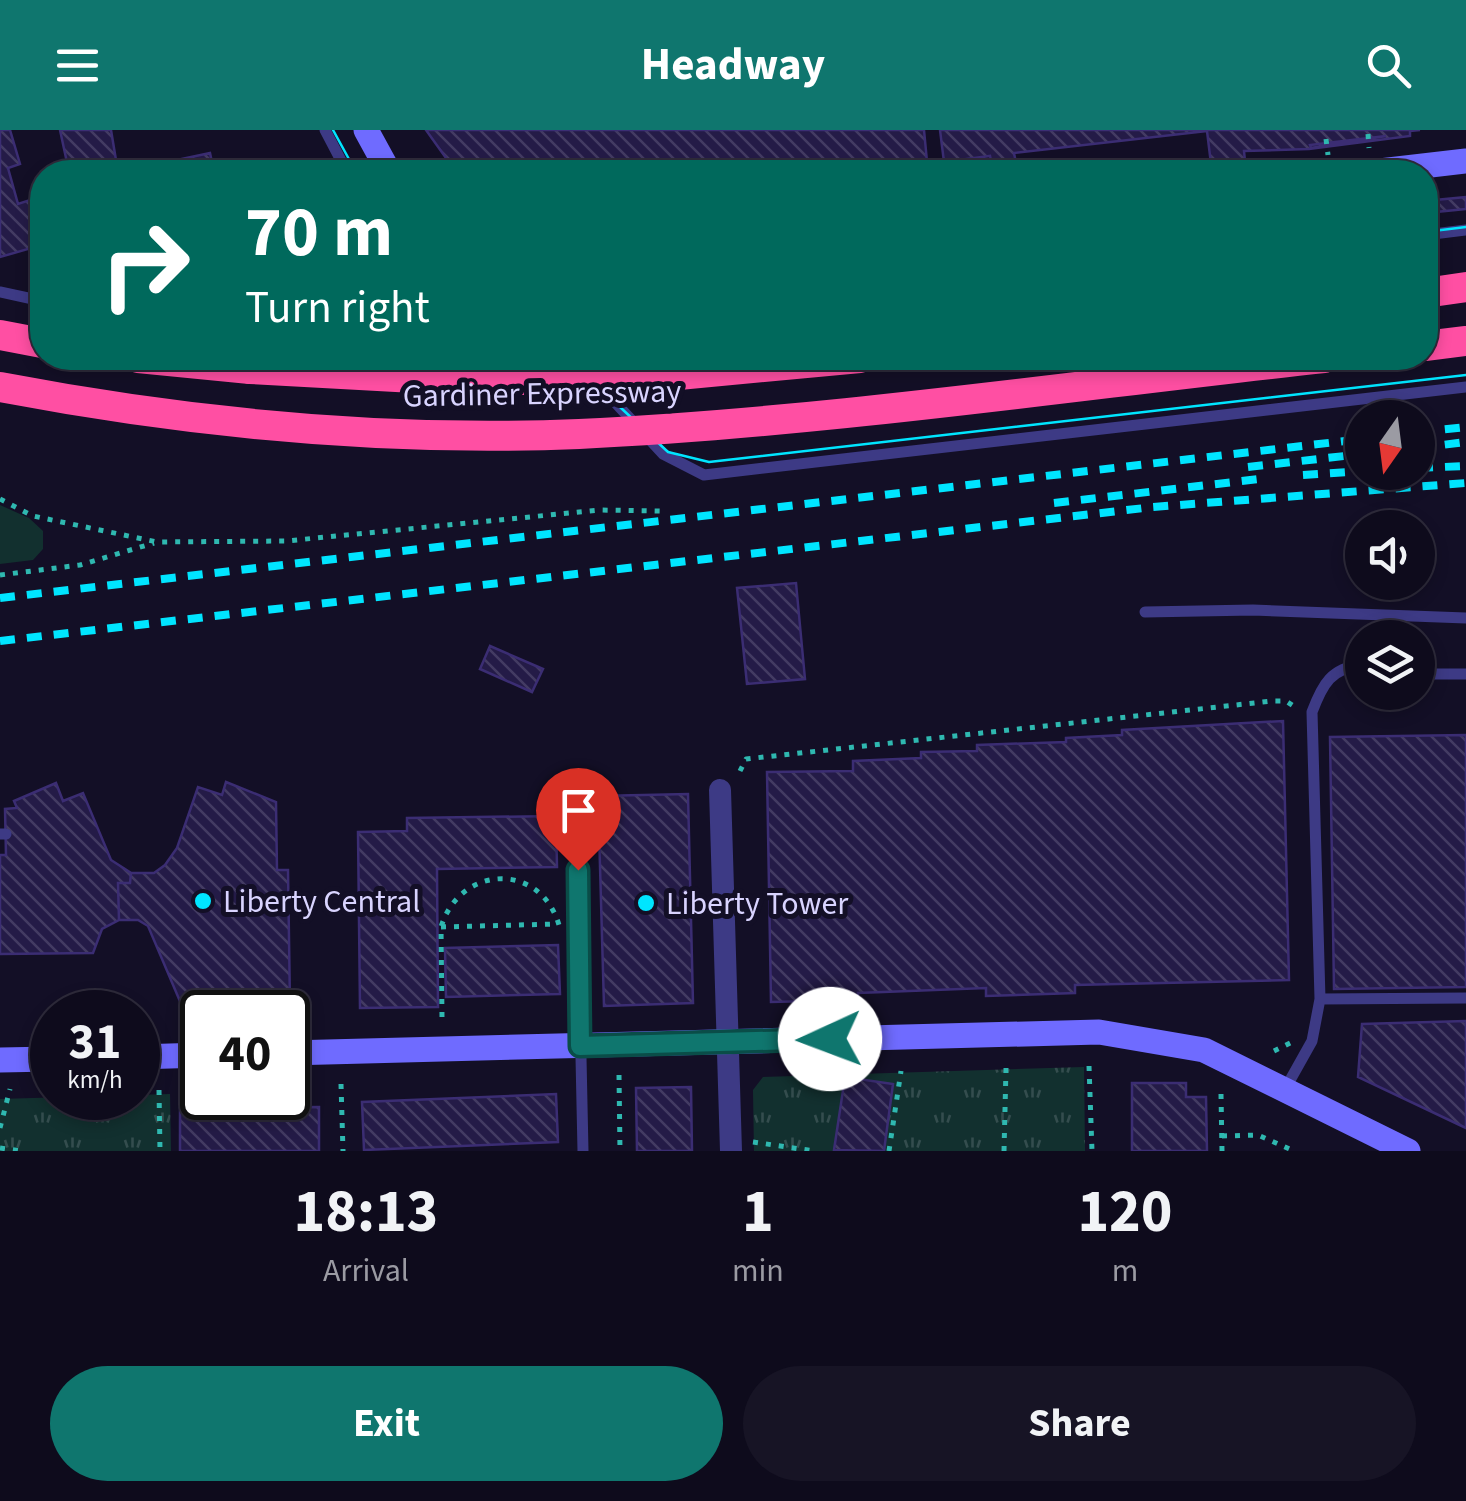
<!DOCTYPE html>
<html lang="en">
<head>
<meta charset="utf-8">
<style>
	body { margin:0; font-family:"Source Sans 3",sans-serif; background:#171425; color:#f1f3f6; height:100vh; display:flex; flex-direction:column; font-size:38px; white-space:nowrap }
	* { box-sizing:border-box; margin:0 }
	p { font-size:32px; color:#9b9ba3 }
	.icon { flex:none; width:55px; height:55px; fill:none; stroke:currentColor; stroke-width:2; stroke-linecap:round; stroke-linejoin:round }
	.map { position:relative; height:1021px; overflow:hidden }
	.side { display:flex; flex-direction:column; background:#0e0b1c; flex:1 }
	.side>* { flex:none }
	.banner { position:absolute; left:30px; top:30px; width:1408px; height:210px; border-radius:40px; box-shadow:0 5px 15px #0003,0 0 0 2px #2e2b3b; background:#00695c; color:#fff; overflow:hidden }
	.needle { width:65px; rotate:194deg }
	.fabs { position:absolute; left:1345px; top:270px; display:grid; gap:20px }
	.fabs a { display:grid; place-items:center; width:90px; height:90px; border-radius:50%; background:#0e0b1c; box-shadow:0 5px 15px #0003,0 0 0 2px #2e2b3b; font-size:50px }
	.speed { position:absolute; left:30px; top:860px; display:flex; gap:20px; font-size:50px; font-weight:700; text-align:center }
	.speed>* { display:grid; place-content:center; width:130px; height:130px; border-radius:50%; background:#0e0b1c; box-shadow:0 5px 15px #0003,0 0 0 2px #2e2b3b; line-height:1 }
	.speed small { font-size:25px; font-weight:400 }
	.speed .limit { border:5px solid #111; border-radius:15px; background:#fff; color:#111 }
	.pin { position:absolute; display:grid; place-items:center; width:85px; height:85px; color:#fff; margin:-102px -42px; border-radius:50% 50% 50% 0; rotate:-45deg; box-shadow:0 0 10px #0007 }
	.pin .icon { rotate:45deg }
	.me { position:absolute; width:110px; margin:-55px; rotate:268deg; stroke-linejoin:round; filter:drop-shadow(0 0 8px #0008) }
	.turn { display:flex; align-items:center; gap:35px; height:210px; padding:0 50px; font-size:45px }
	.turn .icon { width:130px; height:130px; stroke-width:2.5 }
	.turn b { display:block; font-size:70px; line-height:85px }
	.eta { display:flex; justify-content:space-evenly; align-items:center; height:170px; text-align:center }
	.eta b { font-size:60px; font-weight:700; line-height:70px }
	.button { display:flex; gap:20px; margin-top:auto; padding:20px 50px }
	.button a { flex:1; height:115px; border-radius:60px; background:#0f766e; color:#fff; font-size:40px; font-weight:700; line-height:115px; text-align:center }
	.button a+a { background:#171425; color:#f1f3f6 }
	header { display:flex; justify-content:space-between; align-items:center; height:130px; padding:0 50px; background:#0f766e; color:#fff; font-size:45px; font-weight:700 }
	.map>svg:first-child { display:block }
	.grass { fill:#12302f }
	.park { fill:url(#park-tufts) }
	.building { fill:url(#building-back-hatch); stroke:#3b2d73; stroke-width:2.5 }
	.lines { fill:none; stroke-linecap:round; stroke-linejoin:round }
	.path { stroke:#2fb8b0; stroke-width:5; stroke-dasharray:5 8; stroke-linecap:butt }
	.lane { stroke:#3d3a85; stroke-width:11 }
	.street { stroke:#3d3a85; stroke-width:22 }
	.secondary { stroke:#6f6bff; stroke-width:25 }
	.highway { stroke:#ff4fa3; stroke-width:30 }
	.tram { stroke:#00e5ff; stroke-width:2.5 }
	.rail { stroke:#00e5ff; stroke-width:8; stroke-dasharray:15 12; stroke-linecap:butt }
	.highway-bridge { stroke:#ff4fa3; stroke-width:30 }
	.route-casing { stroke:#0a4d48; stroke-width:25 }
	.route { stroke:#0f766e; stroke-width:18 }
	.poi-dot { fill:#00e5ff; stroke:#130f26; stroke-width:4 }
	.labels { text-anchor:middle; stroke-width:10; stroke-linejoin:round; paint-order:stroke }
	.street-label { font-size:32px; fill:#d9d4ff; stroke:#130f26 }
	.poi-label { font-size:32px; fill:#d9d4ff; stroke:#130f26; text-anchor:start }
</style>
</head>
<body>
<header><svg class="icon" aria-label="menu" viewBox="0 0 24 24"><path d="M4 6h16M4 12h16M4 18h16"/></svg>Headway<svg class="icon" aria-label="search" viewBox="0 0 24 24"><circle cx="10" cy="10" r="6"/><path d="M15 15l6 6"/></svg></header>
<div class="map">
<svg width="1466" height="1021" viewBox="0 0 1466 1021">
	<defs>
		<pattern id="park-tufts" width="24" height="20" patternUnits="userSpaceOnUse" patternTransform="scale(2.5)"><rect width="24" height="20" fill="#12302f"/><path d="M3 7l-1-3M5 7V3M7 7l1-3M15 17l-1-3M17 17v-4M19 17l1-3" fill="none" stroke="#344d4e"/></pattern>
		<pattern id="building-back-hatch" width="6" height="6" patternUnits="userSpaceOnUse" patternTransform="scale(2.5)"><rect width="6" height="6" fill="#241b47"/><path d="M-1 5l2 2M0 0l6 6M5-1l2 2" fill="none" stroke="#433b63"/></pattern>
	</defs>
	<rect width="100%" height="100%" fill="#130f26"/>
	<path class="grass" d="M0,375L29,388L43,401V419L33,430L0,434Z"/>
	<path class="park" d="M1084,937L1085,1021H754L753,960L763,947Z
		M170,964L171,1021H0V969Z"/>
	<path class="building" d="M0,0H10L20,34L8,38L18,74L30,70L42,115L0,127Z
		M60,0H111L118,42H69Z
		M426,0H924L928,42H595L594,34L572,37V42H456Z
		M940,0H1420L1410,1V6L1309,19L1244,21L1245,31L1211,34L1207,1L1014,23L1016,33L992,35L990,26L944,32Z
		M940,0H1420L1410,1V6L1309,19L1244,21L1245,31L1211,34L1207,1L1014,23L1016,33L992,35L990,26L944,32Z
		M1386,6L1311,18L1310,15L1335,12Z
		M210,23L214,42H120Z
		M1466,67V79L1425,83V71Z
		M796,453L805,549L747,554L737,458Z
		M490,516L543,539L532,562L480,539Z
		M1283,591L1289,850L1075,855V863L986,866V858L858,863V870L771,872L767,642L853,641V631L921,628V622L977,621V615L1066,612V608L1122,605V600Z
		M1466,605V857L1334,859L1330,607Z
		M226,652L276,672L277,740H288L290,876H182L148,796L138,790H119L118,753H130L131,743H154L165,735L177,718L198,657L222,665Z
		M56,653L63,671L83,663L111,730L131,743L130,753H118L119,790L102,799L93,823L0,824V725H6L5,679L17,678L14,671Z
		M688,664L693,873L604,876L598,666Z
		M556,686L557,737L437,739L438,877L360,878L358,702L407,701V688Z
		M558,815L560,864L446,867L445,818Z
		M1466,891V998L1358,947L1362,894Z
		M845,947L893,954L884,1021L834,1020Z
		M1132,953H1186V967H1206L1207,1021H1132Z
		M691,957L692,1021H637L636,958Z
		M556,964L558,1012L364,1020L362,972Z
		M319,977V1021H180V978Z"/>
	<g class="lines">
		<path class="path" d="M1368,4L1369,18
			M1326,9L1328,25
			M0,369L33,386L157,412L286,411L600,380L660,381
			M0,445L80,435L154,413
			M740,641L746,629L1272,571H1286L1298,579
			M441,797L558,794
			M442,887L441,797C460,735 540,731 559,795
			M1274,921L1292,912
			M1089,936L1092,1021
			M619,945L620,1021
			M341,954L343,1021
			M159,960L160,1021
			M1221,964L1222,1021
			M0,998L10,959
			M1222,1006L1258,1005L1294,1021
			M753,1012L814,1021
			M0,1018L21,1021
			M889,1021L901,941
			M1004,1021L1006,938"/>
		<path class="lane" d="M325,0L347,42
			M1425,105L1466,100
			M0,162L42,171
			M562,228L583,243
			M598,254L663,324L704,345L1466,257
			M1145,482L1253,480L1466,488
			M1418,544H1466
			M0,704H6
			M577,740L583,1021
			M1320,869L1466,868
			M1284,961L1312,911L1320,869L1312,582C1323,553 1331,539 1362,534"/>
		<path class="street" d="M720,660L731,1021"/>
		<path class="secondary" d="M366,0L389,42
			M1371,42L1466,31
			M288,923L1099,902L1204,920L1408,1021
			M138,927L202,925
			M0,930L52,929"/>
		<path class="highway" d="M1425,163L1466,157
			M0,205L42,213
			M1425,216L1466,211
			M138,228L250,239"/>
		<path class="tram" d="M333,0L356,42
			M1425,102L1466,97
			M558,228L605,263L668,322L709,332L1466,245"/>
		<path class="rail" d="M1418,302L1466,297
			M1418,318L1466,312
			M1248,337L1362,324
			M1418,338L1466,336
			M1303,345L1362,341
			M1054,373L1268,348
			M0,468L1362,309
			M0,511L1153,377L1466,353"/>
		<path class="highway-bridge" d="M250,239L469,251L647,248L860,228
			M0,257C189,293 387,312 579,304C828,292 1076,255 1324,228"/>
	</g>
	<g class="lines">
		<g class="route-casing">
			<path id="route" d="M578,740L580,916L830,909"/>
		</g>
		<use href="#route" class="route"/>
	</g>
	<g class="poi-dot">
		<circle cx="203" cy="771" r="10"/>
		<circle cx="646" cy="773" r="10"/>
	</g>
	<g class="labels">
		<g class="street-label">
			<text transform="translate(542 263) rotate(-1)" y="11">Gardiner Expressway</text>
		</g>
		<g class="poi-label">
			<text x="223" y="782">Liberty Central</text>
			<text x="666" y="784">Liberty Tower</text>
		</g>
	</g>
</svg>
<div class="fabs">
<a><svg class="needle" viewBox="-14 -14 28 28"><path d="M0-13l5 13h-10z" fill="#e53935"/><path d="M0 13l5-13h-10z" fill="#9b9ba3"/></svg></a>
<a><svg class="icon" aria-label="sound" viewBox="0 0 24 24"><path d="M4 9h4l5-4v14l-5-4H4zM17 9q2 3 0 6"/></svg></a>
<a><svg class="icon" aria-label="layers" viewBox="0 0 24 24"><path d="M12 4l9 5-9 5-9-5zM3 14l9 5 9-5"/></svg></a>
</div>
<div class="speed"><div>31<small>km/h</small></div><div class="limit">40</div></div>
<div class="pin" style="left:578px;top:740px;background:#d93025"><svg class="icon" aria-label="arrive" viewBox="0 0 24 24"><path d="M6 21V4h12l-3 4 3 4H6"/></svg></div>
<svg class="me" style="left:830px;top:909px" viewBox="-20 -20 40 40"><circle r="19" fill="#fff"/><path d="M0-13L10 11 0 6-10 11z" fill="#0f766e"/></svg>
<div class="banner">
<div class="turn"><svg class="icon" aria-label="right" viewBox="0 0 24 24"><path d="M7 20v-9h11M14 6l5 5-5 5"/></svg><div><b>70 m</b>Turn right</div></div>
</div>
</div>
<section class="side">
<div class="eta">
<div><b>18:13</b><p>Arrival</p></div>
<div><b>1</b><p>min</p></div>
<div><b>120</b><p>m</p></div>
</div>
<div class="button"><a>Exit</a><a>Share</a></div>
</section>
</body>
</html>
